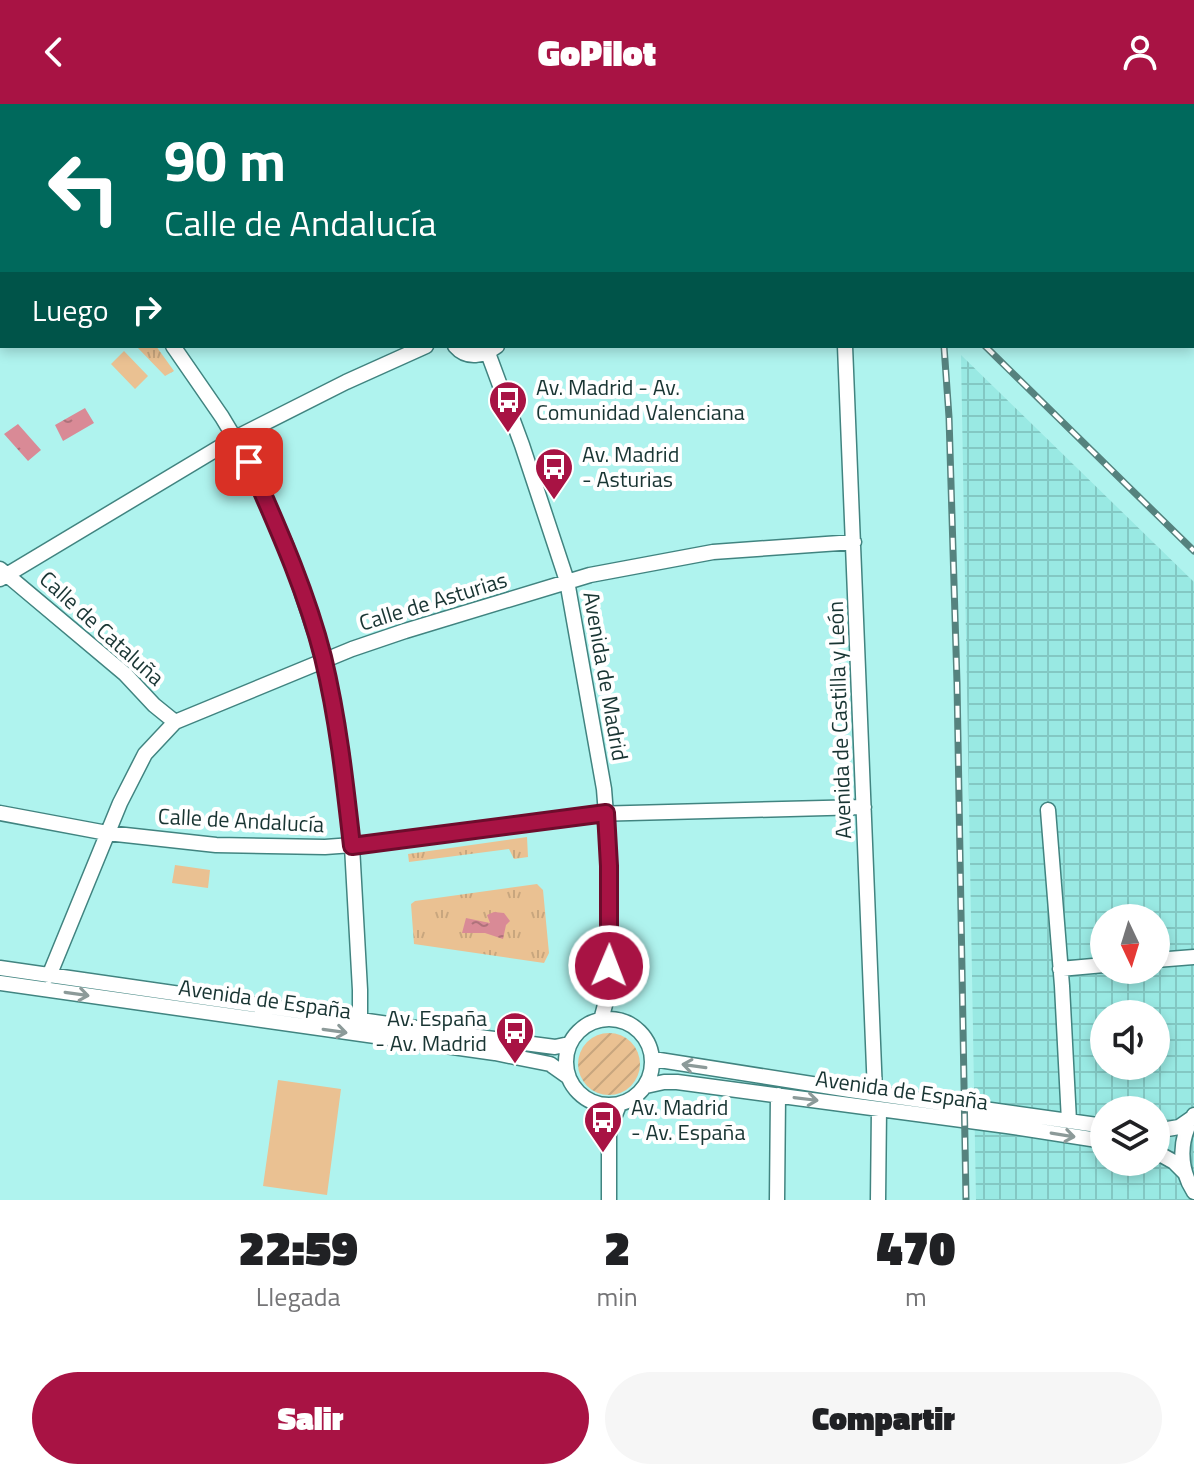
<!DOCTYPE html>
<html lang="es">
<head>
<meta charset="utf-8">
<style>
	body { margin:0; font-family:"Titillium Web",sans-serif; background:#f6f6f6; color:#202124; height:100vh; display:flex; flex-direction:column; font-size:30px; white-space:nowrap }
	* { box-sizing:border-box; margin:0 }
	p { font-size:26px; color:#757577 }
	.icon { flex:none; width:44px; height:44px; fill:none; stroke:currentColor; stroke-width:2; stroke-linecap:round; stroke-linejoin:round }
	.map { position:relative; height:1096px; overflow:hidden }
	.side { display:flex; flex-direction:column; background:#fff; flex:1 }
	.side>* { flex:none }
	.banner { position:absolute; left:0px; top:0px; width:1194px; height:244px; box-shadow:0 4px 12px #0003; background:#00695c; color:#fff; overflow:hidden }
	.needle { width:52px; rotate:176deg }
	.buttons { position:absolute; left:1090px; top:800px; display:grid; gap:16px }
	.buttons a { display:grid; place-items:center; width:80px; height:80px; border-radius:50%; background:#fff; box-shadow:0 4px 12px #0003; font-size:40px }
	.pin { position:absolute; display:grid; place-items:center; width:68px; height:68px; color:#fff; margin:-34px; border-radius:16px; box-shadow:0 4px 12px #0006 }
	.me { position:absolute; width:88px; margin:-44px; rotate:1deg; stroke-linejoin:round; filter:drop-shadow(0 0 6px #0008) }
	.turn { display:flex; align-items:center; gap:28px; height:168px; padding:0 32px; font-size:36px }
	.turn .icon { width:104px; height:104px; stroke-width:2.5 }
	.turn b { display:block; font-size:56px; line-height:68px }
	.then { display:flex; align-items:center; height:76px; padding:0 32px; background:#0003; gap:16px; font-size:30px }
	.eta { display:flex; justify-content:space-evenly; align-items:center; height:136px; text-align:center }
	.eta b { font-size:48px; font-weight:800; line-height:56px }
	.button { display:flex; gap:16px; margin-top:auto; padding:16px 32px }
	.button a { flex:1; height:92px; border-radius:48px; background:#a81344; color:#fff; font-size:32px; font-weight:800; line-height:92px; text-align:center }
	.button a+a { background:#f6f6f6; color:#202124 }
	header { display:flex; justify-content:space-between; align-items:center; height:104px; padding:0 32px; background:#a81344; color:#fff; font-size:36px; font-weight:800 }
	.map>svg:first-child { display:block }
	.industrial { fill:url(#industrial-grid); fill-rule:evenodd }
	.grass { fill:url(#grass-tufts) }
	.park { fill:#eac192 }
	.garden { fill:url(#garden-furrows) }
	.water { fill:url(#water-ripples) }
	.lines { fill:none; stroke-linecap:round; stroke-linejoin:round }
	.minor-casing { stroke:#418480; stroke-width:17 }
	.highway-casing { stroke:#fff; stroke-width:23 }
	.minor { stroke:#fff; stroke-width:14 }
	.highway { stroke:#c498e5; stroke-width:20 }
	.rail-casing { stroke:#55827e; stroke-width:7 }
	.rail { stroke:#fff; stroke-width:4; stroke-dasharray:12; stroke-linecap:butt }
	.oneway { stroke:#8c9a99 }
	.route-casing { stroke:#6d0c2c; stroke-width:20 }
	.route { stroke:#a81344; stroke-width:14 }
	.labels { text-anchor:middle; stroke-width:8; stroke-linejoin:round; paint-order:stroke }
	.poi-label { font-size:22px; fill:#193533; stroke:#fff; text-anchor:start }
	.street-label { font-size:22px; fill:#193533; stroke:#fff }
</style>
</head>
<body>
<header><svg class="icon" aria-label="back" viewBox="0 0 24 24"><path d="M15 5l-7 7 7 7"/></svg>GoPilot<svg class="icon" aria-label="person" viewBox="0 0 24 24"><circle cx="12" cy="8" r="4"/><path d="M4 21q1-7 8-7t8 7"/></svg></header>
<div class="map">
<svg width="1194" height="1096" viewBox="0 0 1194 1096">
	<defs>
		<pattern id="industrial-grid" width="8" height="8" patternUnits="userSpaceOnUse" patternTransform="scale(2)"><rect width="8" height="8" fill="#99e9e3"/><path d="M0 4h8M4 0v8" fill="none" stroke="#83c8c3"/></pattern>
		<pattern id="grass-tufts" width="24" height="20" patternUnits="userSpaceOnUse" patternTransform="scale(2)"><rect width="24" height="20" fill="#eac192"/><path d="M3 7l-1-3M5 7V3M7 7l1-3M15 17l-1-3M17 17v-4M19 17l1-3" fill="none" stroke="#c8a67e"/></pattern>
		<pattern id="garden-furrows" width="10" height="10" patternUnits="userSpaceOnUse" patternTransform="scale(2)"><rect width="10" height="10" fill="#eac192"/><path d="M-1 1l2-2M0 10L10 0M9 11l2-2" fill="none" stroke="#c8a67e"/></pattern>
		<pattern id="water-ripples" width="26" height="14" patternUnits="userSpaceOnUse" patternTransform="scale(2)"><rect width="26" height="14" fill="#d98a96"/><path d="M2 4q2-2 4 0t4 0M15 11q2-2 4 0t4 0" fill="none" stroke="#af727b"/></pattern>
	</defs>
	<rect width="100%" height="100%" fill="#aff3ee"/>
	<path class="industrial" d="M961,251L1194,478V1096H976ZM1104,814H1156V866H1104ZM1104,910H1156V962H1104ZM1104,1006H1156V1058H1104Z"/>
	<path class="grass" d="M136,242H156L174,267L165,272Z
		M527,733L528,753L514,755L509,745L409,758L408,750Z
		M537,780L543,786L549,849L544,859L414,840L411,800L415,797Z"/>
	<path class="park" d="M0,0H278L271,2H2V126L0,127Z
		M124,247L148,272L135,285L111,260Z
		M175,761L210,766L208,784L172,779Z
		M278,976L341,985L327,1091L263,1082Z"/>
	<path class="garden" d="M578 960a31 31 0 1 1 62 0a31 31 0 1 1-62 0Z"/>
	<path class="water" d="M85,304L94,319L63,337L55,321Z
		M18,320L41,346L28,357L4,330Z
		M494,808L504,809L510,817L506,821L503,835L485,829H462L466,814L490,819L487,811Z"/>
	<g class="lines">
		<g class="minor-casing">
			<path id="minor" d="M209,0L215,2
				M653,0L656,2
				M312,2L319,0
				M0,142L2,140
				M173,242L222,313L249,358L286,441L324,556L342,651L352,742L360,886V917
				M455,242C467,256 484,252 497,242
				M845,242L875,989
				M488,249L522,341L567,477L604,685L608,736L609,886L601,916
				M0,465L125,570L154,601L175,618
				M0,475L235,334L346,278L426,242
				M1048,706L1062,882L1069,1017
				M0,709L107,729L216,741L325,743L380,739L592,710L864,703
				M1156,856L1194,853
				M0,864L479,933L555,943L569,940
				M1060,865L1104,861
				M49,872L120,699L145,650L175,618L352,545L405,527L590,471L713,448L854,438
				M0,879L495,949L550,960L567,972
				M566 958a43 43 0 1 1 86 0a43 43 0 1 1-86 0Z
				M653,955L850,986L1104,1022
				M646,982L664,978H677L1007,1022L1104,1037
				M1194,1011C1179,1035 1178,1063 1194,1088
				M1156,1027L1179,1023L1192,1014
				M1156,1048L1174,1058L1184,1068
				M609,1096V1026L619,1001
				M777,1096L778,991
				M878,1096L879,1005"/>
		</g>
		<g class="highway-casing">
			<path id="highway" d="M953,0L956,2
				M1017,0L1022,2
				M1192,89L1194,90
				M1192,130L1194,131"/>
		</g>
		<use href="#minor" class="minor"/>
		<use href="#highway" class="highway"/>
		<g class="rail-casing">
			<path id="rail" d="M736,0L738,2
				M944,242L949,313L957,579L966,1096
				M985,242L1194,447"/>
		</g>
		<use href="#rail" class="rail"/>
	</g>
	<defs><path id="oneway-shaft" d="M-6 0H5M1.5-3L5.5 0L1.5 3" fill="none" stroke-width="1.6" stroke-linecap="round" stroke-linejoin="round" transform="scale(2)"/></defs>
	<g class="oneway">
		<use href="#oneway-shaft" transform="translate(77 890) rotate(8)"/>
		<use href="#oneway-shaft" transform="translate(335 927) rotate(8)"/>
		<use href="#oneway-shaft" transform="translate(694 962) rotate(-172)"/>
		<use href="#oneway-shaft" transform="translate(806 995) rotate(7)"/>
		<use href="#oneway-shaft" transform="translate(1063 1031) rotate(9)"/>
	</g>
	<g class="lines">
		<g class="route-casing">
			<path id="route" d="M249,358C277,422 306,486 323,553C338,615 345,679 352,742L606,709L609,762V862"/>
		</g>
		<use href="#route" class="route"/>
	</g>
	<defs>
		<g id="bus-pin" transform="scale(2)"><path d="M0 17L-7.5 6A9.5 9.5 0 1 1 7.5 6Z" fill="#a81344" stroke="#fff"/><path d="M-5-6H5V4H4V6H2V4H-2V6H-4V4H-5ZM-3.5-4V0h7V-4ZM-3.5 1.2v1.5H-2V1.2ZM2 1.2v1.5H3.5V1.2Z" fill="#fff"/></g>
	</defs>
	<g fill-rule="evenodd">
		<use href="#bus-pin" x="508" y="296"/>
		<use href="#bus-pin" x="554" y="363"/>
		<use href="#bus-pin" x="515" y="927"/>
		<use href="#bus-pin" x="603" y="1016"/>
	</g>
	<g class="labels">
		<g class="poi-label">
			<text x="536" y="291">Av. Madrid - Av.<tspan x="536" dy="25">Comunidad Valenciana</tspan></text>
			<text x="582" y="358">Av. Madrid<tspan x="582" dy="25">- Asturias</tspan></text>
			<text x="487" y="922" text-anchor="end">Av. España<tspan x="487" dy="25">- Av. Madrid</tspan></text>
			<text x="631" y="1011">Av. Madrid<tspan x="631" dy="25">- Av. España</tspan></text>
		</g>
		<g class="street-label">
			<text transform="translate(433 497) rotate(-17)" y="8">Calle de Asturias</text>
			<text transform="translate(102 524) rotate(42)" y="8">Calle de Cataluña</text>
			<text transform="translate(606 572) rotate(80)" y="8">Avenida de Madrid</text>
			<text transform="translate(839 616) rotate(-92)" y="8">Avenida de Castilla y León</text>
			<text transform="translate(241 716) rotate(3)" y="8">Calle de Andalucía</text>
			<text transform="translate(265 895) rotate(8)" y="8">Avenida de España</text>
			<text transform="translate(902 986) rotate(8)" y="8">Avenida de España</text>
		</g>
	</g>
</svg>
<div class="buttons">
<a><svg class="needle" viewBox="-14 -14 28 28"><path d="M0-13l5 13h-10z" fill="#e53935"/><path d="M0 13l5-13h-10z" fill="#757577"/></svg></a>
<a><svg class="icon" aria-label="sound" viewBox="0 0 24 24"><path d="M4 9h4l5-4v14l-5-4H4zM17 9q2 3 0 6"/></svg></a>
<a><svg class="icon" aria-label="layers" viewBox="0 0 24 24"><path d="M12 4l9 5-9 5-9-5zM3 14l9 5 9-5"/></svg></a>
</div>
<div class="pin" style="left:249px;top:358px;background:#d93025"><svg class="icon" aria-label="arrive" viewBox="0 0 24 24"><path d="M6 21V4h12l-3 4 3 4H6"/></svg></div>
<svg class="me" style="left:609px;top:862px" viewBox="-20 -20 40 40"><circle r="17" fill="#a81344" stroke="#fff" stroke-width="3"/><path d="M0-11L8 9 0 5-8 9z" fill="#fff"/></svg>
<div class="banner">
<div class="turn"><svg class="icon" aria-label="left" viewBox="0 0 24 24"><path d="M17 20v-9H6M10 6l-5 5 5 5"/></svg><div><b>90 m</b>Calle de Andalucía</div></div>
<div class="then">Luego<svg class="icon" aria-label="right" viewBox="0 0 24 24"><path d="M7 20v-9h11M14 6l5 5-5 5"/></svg></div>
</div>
</div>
<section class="side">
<div class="eta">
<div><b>22:59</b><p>Llegada</p></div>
<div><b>2</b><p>min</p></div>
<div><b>470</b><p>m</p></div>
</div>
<div class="button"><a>Salir</a><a>Compartir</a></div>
</section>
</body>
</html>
